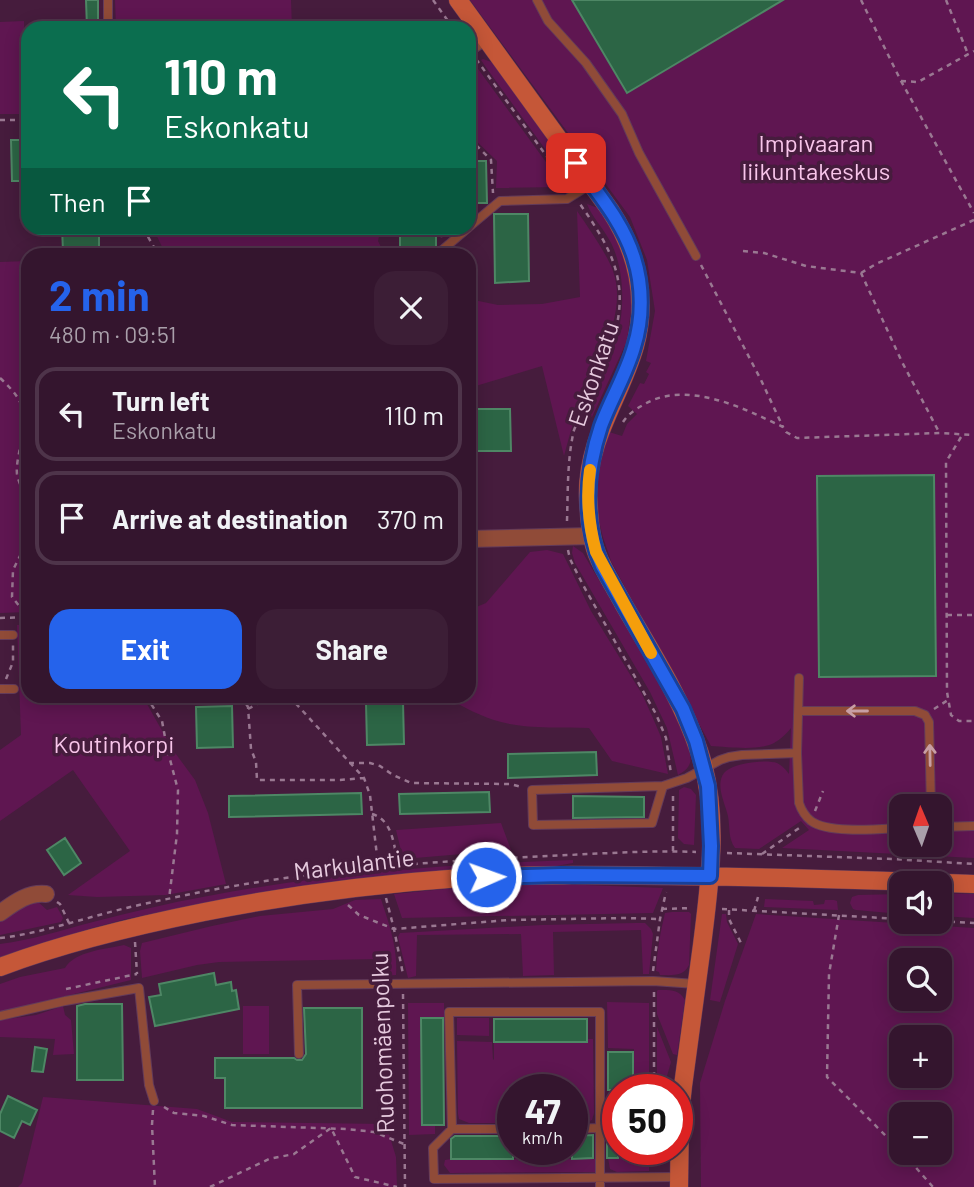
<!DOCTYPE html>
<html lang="en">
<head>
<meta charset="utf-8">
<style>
	body { margin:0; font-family:Barlow,sans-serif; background:#3c1e36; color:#f1f3f6; height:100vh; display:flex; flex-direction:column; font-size:26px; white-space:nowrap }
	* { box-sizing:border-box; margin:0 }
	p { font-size:23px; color:#a99faa }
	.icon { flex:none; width:38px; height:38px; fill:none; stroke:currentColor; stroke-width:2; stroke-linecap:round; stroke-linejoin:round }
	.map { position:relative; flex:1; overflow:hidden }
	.drawer { position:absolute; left:21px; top:248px; width:455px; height:455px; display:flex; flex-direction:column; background:#34152e; border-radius:21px; box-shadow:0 4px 18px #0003,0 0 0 2px #4e344a }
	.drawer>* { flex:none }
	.top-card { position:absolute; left:21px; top:21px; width:455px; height:214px; border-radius:21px; box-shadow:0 4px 18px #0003,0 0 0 2px #4e344a; background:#0b6e4f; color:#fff; overflow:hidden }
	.needle { width:46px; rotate:358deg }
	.fabs { position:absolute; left:889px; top:794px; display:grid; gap:14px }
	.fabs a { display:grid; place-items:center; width:63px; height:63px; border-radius:14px; background:#34152e; box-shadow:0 4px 18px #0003,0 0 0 2px #4e344a; font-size:35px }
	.speed { position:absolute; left:497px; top:1074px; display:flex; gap:14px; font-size:35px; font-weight:700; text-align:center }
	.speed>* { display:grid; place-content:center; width:91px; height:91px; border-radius:50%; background:#34152e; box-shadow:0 4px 18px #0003,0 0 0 2px #4e344a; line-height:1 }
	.speed small { font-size:18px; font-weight:400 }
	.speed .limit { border:10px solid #d22; background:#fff; color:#111 }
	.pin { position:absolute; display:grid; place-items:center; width:60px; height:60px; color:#fff; margin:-30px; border-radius:14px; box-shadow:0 4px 10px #0006 }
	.me { position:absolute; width:77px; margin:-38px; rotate:88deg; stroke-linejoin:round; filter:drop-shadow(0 0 5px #0008) }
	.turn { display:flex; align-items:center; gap:24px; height:147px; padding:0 28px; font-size:32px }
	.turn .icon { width:91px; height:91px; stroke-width:2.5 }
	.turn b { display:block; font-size:49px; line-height:60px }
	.then { display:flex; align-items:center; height:66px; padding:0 28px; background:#0003; gap:14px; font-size:26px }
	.round { display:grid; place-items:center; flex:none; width:74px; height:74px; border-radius:21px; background:#3c1e36 }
	.head { display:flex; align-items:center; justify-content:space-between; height:119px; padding:0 28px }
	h1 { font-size:42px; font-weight:700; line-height:52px; color:#2563eb }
	.action { display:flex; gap:14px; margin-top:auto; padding:14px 28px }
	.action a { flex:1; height:80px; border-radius:21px; background:#2563eb; color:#fff; font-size:28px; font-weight:700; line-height:80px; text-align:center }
	.action a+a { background:#3c1e36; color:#f1f3f6 }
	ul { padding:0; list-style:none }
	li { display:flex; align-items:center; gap:21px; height:94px; margin:0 14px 10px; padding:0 14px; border:4px solid #4e344a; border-radius:21px }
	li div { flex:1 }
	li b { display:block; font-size:26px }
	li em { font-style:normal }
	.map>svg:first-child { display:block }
	.green { fill:#5f1651; fill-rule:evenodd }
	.building { fill:#2c6545; stroke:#4e8765; stroke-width:2 }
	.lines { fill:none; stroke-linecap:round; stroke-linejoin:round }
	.lane-casing { stroke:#633b5a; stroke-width:10 }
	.street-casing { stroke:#633b5a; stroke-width:18 }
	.secondary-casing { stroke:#633b5a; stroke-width:19 }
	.path { stroke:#9a7892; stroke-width:2.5; stroke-dasharray:5 5; stroke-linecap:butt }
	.lane { stroke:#904b38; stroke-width:8 }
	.street { stroke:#904b38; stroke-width:16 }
	.secondary { stroke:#c55738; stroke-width:18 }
	.oneway { stroke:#c89ea4 }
	.route-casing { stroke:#184099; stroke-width:18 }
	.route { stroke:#2563eb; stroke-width:12 }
	.slow { stroke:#f59e0b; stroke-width:12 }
	.labels { text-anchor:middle; stroke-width:7; stroke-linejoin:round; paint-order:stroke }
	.park-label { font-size:24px; fill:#f8c5ea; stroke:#461c3d }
	.street-label { font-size:24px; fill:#e6cade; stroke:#461c3d }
</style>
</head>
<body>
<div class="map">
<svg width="974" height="1187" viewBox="0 0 974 1187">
	<rect width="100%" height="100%" fill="#461c3d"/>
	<path class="green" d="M115,0H291L292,28H116Z
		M470,0H974V858L782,848L809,830L801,821L759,849L735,848C728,838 730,827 728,816C725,803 715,785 724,773C732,763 766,759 777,763C783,766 786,770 789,774L791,728C787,733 781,739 774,743C759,751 729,747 711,746L611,561C608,550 603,540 601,529C592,496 599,465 609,432L622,436L627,424L637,414L628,406L640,383L644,384L649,374L646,372L651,363L646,361L655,311L647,260L630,217ZM901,807H940V845H901Z
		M24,21L26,114H0V22Z
		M483,59L494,63L569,167L572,174L571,182H569L485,66L481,60Z
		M469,64L476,66L562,184L563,187L496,188L497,161L469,134Z
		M587,204L598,208L618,237L628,265L632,301L627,341L592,417L585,414L618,333C625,305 624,267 610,241C603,228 592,217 587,204Z
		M577,211C588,227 607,254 613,271C629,316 593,369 578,410C572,425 568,441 564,456L542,366L469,388V299L498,305L542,304L580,297Z
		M153,228H381L378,241L385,255H166Z
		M28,261V612L0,613V262Z
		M573,546L583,553L671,704C676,716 694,752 690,763C688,769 683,772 678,775L667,728L650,692L575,563L572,553Z
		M547,550L563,554L591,611L642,694L652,716L661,737L668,774L612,761L589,728C562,727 527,729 501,722C482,717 463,707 446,697L469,696V610L486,603L530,552Z
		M17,625H28V696L143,697L173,750L195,780L208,813L226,884L166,895L97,897L68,895L130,851L73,770L0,821V750L21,735Z
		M684,787L691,789L696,795L694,845L684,844L678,838L679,790Z
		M501,823L511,850L403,859L396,830Z
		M573,860V863L556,866L456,870L371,877L332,882L235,897L126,919L92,928L0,959V944C32,940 62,930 93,922C131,912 169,903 208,896C329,873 450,864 573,860Z
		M559,884L663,888L653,913L402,918L394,894L464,887Z
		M940,893L974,894V918L940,916Z
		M901,894V914L856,910L853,909L850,903L852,897L858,895Z
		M381,899C389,924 398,948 396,975L381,976L380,959L219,962L197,965L142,978L140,951L142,943L212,926L260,916L333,909L355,900Z
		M765,899L813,901L814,905L824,904L825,900H834L837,901L838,910L764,907Z
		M37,901L47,910L57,907L63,918L61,922L0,935V921L25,903Z
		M672,912H689L691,914L689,965C683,977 672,975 660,975L659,972L656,971C657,951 660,933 665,913Z
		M722,914H726L727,922L738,944L720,1002L710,1000Z
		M756,914L974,928V1187H701L700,1083L725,1001ZM901,961H940V999H901ZM901,1038H940V1076H901ZM901,1115H940V1153H901Z
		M635,923H645L651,929L653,934L649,974H643L641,930L553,932L554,975L523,976L521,934L417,935L416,976L408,978L398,937L400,933L542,925Z
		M124,945L131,948V980L66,996L23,1008L0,1012V984L20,977L65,968C75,951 106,949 124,945Z
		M658,990C670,990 679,989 685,1000L677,1055L673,1054L657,1014V991Z
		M607,1002L649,1003V1090H633L634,1049L608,1048Z
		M408,1003H444V1018L421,1019L422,1125H435V1134L409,1135Z
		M63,1006L65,1015L71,1020L74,1054L53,1055L55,1039L0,1037V1020L36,1015Z
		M243,1006H269V1054H243Z
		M457,1018H489V1036L457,1035Z
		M657,1027L671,1062L663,1090H657Z
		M587,1039H593L594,1113L592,1120L585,1123H572V1090H513V1123H469L459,1119L458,1114L457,1041L492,1042L493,1060L494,1059V1042H587Z
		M43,1097L197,1109L232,1122L386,1124L396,1157L397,1187H18L22,1183Z
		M632,1150H649V1171L617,1172L610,1169L608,1158H632Z
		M451,1159H595V1172L450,1173L444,1165L445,1160Z"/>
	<path class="building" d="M86,0H98V28H87Z
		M572,0H783L627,93Z
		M11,140H28V181H12Z
		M469,161H486L487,203H469Z
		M494,214H528L529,281L495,283Z
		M62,228H99V250L63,251Z
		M400,230H436V247L435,252L436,256H400Z
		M474,409H510L511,451H475Z
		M934,475L936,676L819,677L817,476Z
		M403,702L404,744L367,745L366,703Z
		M232,706L233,747L197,748L196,707Z
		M596,752L597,775L508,778V754Z
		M489,792L490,812L400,814L399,794Z
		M361,793L362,814L229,817V796Z
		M573,796L644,797V817L573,818Z
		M65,838L81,863L64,875L47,850Z
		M214,973L216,985L231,982L232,991L236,990L239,1009L155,1026L149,997L161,995L159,984Z
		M85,1004H122L123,1080H77V1006Z
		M304,1008H362V1108H225V1078H215V1058H294L297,1060H302L306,1054Z
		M421,1018H443L444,1125H422Z
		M494,1019H587V1042H494Z
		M35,1047L47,1049L43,1072L32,1071Z
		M608,1052H633V1090H608Z
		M8,1096L37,1110L30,1125L22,1121L14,1138L0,1131V1114Z
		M593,1135V1158L572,1159V1136Z
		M607,1135H618V1158H607Z
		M455,1136H513V1159H451V1139Z"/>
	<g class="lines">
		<g class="lane-casing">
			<path id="lane" d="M108,0V28
				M537,0L548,21L586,63L622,114L639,153L696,256
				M469,52L487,40
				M469,227L500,201L567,199L591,184
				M441,251L468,228
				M0,635H13
				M0,689H14
				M799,711H915L925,715L929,722L931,807
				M797,753L799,678
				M663,786L652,823L533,825L532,790L663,786L687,778L720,760L729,757L742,755L797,753L799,803C801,809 806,817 811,821C829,834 880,829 901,828
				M940,827L974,826
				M0,1016L65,1001L139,988L149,1085L154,1101
				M299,1054L297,985L653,981L696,984
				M452,1129H513
				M572,1129L599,1128
				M600,1187C600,1129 600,1070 600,1012H449L452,1129L433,1148L434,1179L679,1177"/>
		</g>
		<g class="street-casing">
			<path id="street" d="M469,539L592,536
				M0,913C14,903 28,892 46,894"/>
		</g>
		<g class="secondary-casing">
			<path id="secondary" d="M458,0L610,210C637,251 648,298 635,346C620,399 587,438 588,496C589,515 590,536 597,554C604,572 615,588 624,605C651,652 682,699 699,751C720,813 710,881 702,945C696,992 689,1039 683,1086L680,1114L679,1187
				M0,967C67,942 134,926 204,912C289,895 375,884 461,878C530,874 598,875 667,876C770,877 872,880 974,884"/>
		</g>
		<path class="path" d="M433,0L453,28
			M861,0L901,81L974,213
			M946,0L968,54
			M476,59L569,187
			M901,81L918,82L974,51
			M0,120H28
			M469,138L491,160L493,193
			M105,228V233L121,228
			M143,228L159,256
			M440,228L441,238
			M743,251L764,253L806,266L861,273L902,362L939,432
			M701,265L761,380L783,427
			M861,273L876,264L974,220
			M0,378C26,402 27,412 20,447C19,455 16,465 17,474C19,485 26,495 28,506
			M623,422C628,414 636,409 643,405C686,379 743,408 783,427L786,432L797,438L940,433L974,435
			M961,437L946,462L947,692L951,715L959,721H974
			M567,521C568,491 567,460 574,430L615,333C629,279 610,247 580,204
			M28,526L23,533L22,552L13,570L12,597L28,617
			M568,550L570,559L583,585L656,714L666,738L671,774
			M947,615H974
			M0,618L28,617
			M6,679L13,662V645
			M146,696L162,721L167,748L178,790L177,834L169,899
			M241,696L248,707L251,749L256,762L257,780H340L364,778
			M289,696L364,778L370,795L377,856
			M248,709L272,696
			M934,709L948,700
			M349,763H370L380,766L393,775L411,783L510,784L522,787
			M815,811L823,791
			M372,814C393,820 394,846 398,865
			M673,851V794
			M727,853L892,859L974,864
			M762,854L802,826
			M386,898L394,929L403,974
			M57,902L60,904L69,923
			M348,905L359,915L394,929L509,920L626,918L660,919
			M662,909L691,908
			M722,909L901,919
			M729,910V919L741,943
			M754,911L758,897
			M839,915L829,974L827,1077L901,1151
			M940,921L974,923
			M0,938C35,934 69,923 103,914C135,905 168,899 201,892C315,870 432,861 548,856C597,854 646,850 696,852
			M135,942L137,974
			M653,971L660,919L666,892
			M66,989L137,974
			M654,992V1090
			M403,994L405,1187
			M164,1107L174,1113L204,1116L232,1125L346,1129L374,1132L404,1144
			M153,1110L152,1125L155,1187
			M654,1150L655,1166
			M903,1153L933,1187
			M210,1187L269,1159L294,1154L331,1128L355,1177L397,1187"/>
		<use href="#lane" class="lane"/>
		<use href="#street" class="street"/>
		<use href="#secondary" class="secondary"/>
	</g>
	<defs><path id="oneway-shaft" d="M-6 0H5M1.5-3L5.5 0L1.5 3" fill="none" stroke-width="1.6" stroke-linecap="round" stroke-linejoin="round" transform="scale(1.75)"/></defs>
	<g class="oneway">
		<use href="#oneway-shaft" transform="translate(857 711) rotate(-180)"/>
		<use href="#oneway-shaft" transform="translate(930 755) rotate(-91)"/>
	</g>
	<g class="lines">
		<g class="route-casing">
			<path id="route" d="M486,877L561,875L710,876L711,846L708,786L696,741L683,709L602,566C582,522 586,471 601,426C611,399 626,375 634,347C643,319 643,286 634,258C623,222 598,194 576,163"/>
		</g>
		<use href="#route" class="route"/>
		<path class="slow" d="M590,470C586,498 589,526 596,552L651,653"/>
	</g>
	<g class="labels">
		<g class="park-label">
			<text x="816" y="152">Impivaaran<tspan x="816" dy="28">liikuntakeskus</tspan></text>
			<text x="114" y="753">Koutinkorpi</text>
		</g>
		<g class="street-label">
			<text transform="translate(594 374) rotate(-71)" y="8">Eskonkatu</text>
			<text transform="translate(354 865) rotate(-7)" y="8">Markulantie</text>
			<text transform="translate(383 1043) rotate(-92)" y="8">Ruohomäenpolku</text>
		</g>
	</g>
</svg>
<div class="fabs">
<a><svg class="needle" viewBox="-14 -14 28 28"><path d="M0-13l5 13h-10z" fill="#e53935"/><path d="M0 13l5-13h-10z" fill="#a99faa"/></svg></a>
<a><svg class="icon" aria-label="sound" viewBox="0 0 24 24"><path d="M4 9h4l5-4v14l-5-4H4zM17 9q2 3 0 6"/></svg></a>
<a><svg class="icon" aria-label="search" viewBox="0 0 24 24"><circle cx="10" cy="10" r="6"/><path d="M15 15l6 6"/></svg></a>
<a>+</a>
<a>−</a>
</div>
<div class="speed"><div>47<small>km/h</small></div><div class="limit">50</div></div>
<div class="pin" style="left:576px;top:163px;background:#d93025"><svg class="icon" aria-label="arrive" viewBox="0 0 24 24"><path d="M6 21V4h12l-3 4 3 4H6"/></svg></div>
<svg class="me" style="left:486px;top:877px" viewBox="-20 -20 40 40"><circle r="17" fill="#2563eb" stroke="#fff" stroke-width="3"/><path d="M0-11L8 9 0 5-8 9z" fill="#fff"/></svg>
<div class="top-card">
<div class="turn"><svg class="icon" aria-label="left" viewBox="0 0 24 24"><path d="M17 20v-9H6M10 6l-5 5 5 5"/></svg><div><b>110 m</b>Eskonkatu</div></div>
<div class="then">Then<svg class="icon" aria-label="arrive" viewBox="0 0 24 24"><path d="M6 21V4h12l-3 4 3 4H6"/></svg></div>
</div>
<section class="drawer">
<div class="head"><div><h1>2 min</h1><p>480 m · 09:51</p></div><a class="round"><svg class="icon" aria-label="close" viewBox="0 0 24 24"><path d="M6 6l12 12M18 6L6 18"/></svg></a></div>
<ul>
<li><svg class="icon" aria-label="left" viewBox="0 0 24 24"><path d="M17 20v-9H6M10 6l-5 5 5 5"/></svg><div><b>Turn left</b><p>Eskonkatu</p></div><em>110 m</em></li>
<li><svg class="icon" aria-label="arrive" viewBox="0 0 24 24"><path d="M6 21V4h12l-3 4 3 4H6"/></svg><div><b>Arrive at destination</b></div><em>370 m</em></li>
</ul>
<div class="action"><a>Exit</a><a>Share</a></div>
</section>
</div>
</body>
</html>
